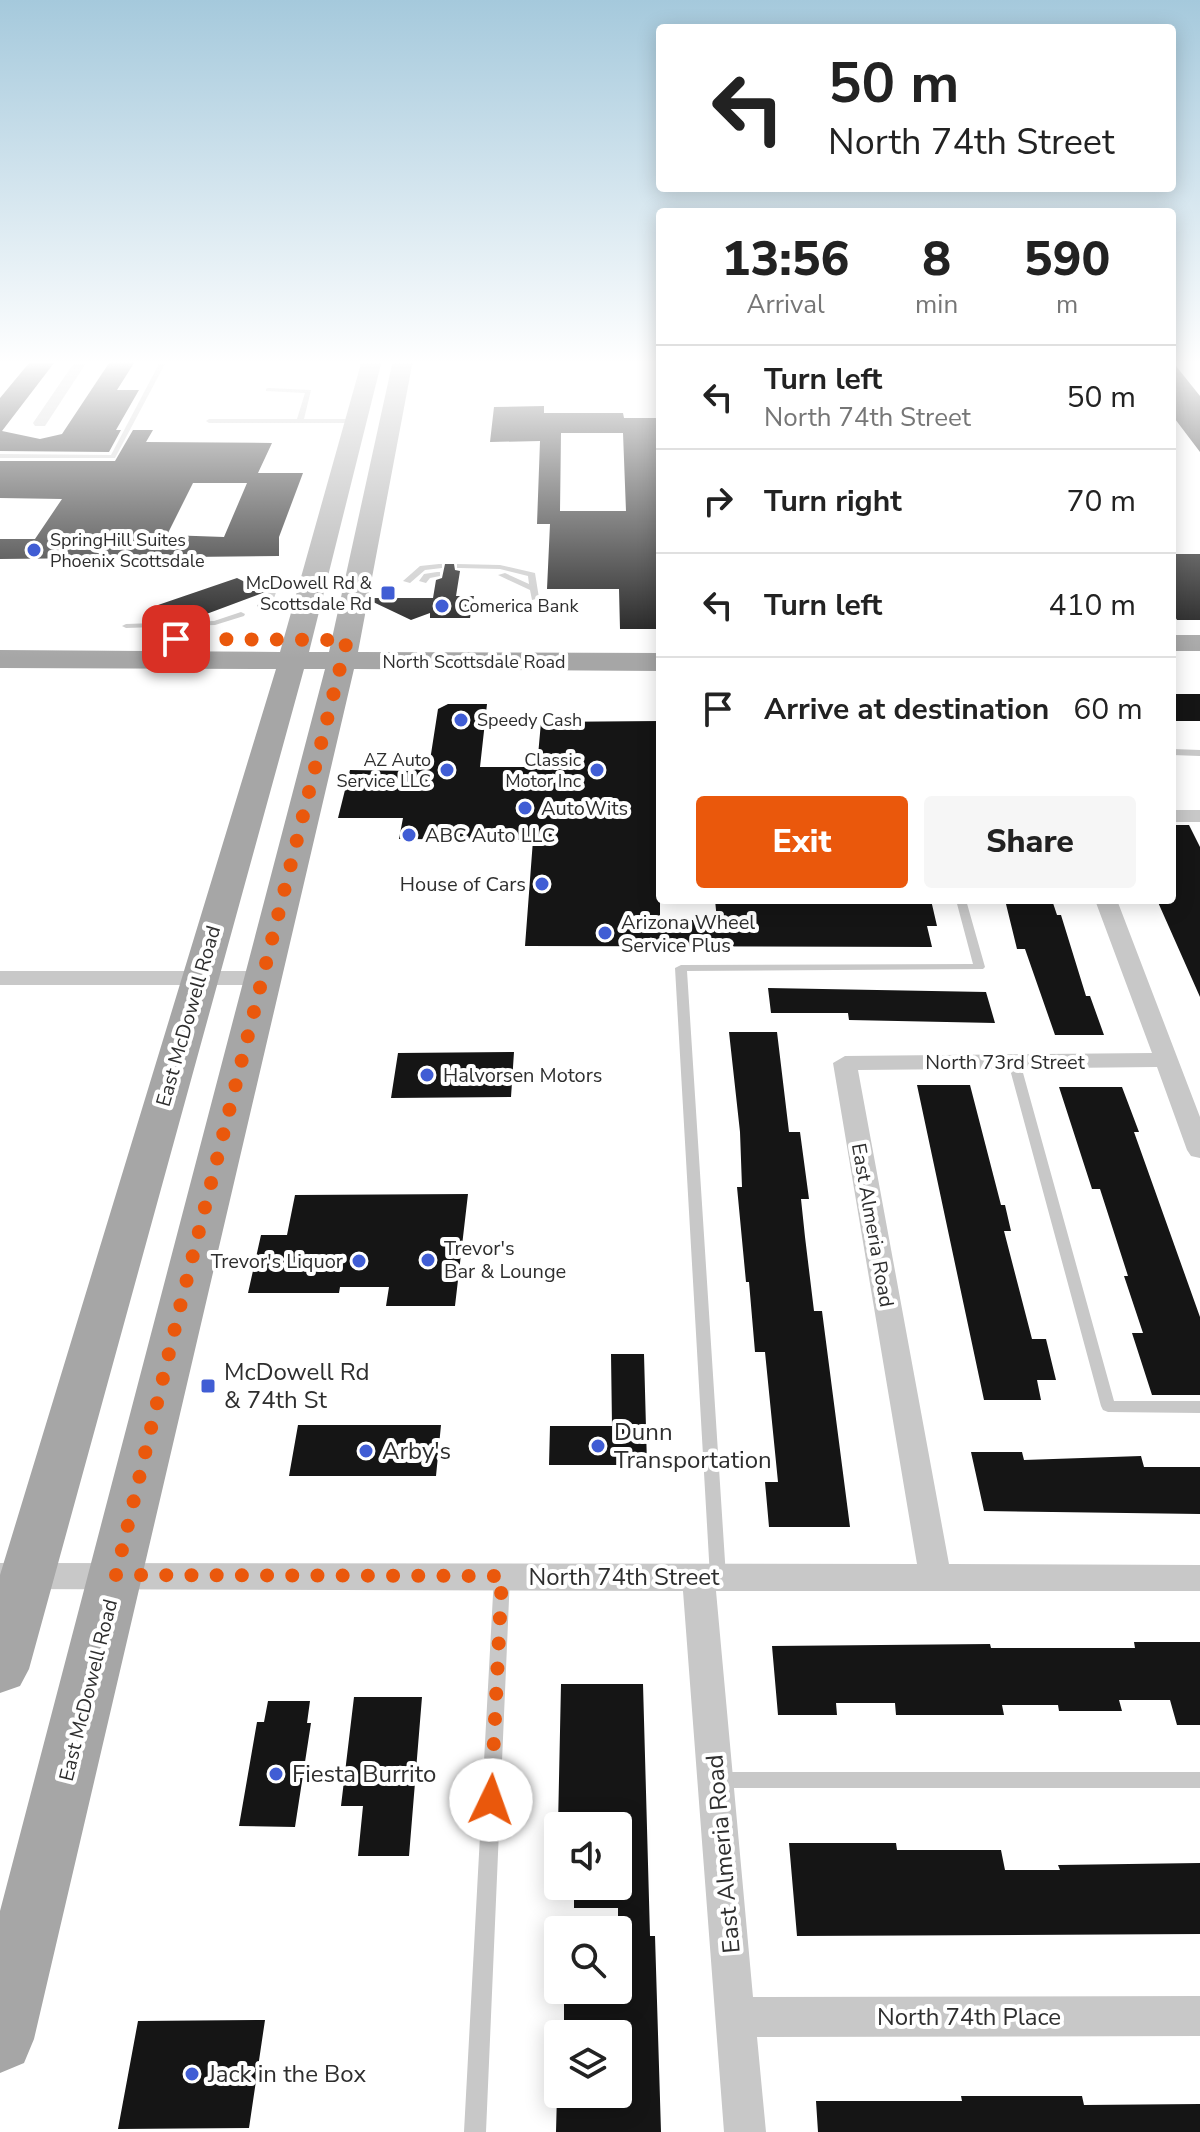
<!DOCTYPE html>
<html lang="en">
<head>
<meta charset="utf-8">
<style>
	body { margin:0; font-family:"Nunito Sans",sans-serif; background:#f6f6f6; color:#222; height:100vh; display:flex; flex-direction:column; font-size:30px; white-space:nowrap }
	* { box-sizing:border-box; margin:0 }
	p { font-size:26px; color:#767676 }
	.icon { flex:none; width:44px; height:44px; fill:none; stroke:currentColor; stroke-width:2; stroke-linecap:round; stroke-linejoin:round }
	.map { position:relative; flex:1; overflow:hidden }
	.details { position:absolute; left:656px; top:208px; width:520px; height:696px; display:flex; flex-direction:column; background:#fff; border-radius:8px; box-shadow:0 4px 20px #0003 }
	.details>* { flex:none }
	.guide { position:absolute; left:656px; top:24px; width:520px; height:168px; border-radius:8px; box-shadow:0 4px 20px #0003; background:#fff; color:#222; overflow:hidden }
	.buttons { position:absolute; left:544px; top:1812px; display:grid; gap:16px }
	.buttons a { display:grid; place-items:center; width:88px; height:88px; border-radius:8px; background:#fff; box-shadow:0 4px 20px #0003; font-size:40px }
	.pin { position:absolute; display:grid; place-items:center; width:68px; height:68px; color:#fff; margin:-34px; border-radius:16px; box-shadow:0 4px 12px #0006 }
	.me { position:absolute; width:88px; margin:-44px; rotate:3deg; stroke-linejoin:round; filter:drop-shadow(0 0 6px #0008) }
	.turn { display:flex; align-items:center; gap:28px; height:168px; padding:0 40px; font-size:36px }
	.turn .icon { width:104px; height:104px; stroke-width:2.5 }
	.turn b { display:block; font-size:56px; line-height:68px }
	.eta { display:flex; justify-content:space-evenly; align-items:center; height:136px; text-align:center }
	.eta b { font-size:48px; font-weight:800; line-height:56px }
	.primary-button { display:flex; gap:16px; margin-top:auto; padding:16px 40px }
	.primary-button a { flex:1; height:92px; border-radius:8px; background:#ea580c; color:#fff; font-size:32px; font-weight:800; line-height:92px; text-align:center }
	.primary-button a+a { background:#f6f6f6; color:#222 }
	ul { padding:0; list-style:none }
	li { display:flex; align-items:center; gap:24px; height:104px; padding:0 40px; border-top:2px solid #e0e0e0 }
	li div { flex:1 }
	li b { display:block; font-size:30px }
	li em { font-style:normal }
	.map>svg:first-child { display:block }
	.building { fill:#151515; fill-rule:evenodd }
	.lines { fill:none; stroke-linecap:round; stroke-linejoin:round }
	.service { fill:#c8c8c8; fill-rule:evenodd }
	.minor { fill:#c8c8c8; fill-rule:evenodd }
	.primary { fill:#a6a6a6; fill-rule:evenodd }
	.route { stroke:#ea580c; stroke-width:14; stroke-dasharray:0 25.2 }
	.poi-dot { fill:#405dd4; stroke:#fff; stroke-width:3 }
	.labels { text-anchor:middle; stroke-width:8; stroke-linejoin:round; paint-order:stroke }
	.far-poi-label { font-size:18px; fill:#2e2e2e; stroke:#fff; text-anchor:start }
	.far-street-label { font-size:18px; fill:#2e2e2e; stroke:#fff }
	.poi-label { font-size:20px; fill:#2e2e2e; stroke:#fff; text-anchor:start }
	.street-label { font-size:20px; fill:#2e2e2e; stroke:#fff }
	.near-poi-label { font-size:24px; fill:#2e2e2e; stroke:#fff; text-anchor:start }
	.near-street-label { font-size:24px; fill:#2e2e2e; stroke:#fff }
</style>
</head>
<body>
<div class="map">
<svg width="1200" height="2132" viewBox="0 0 1200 2132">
	<rect width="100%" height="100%" fill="#fff"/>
	<path class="building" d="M111,360H136L117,390H139L116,430H121L109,452L0,451V398L29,363H54L2,431L40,439L62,434Z
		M1172,361L1200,396V452L1172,415Z
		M544,406V413H623L624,418H660V629H620L619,589H547L550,524H537L540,441L490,442L494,407ZM561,433H623L626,511H560Z
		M133,430H153L146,442L272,443L258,473H303L279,537V556L0,559V539H35L62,499L0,498V461H115ZM193,483H247L224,537L167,535Z
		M1172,554H1200V620H1177L1172,612Z
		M445,564H454L455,570L460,571L456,596H474L470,618H430V613L411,620L371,601V598H433L436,580L442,578Z
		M237,578L265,592L193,619H186L158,605Z
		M1172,694H1200V721H1172Z
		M448,704H487L480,767H537L541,722L660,721V920H717L715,900H931L937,926H927L932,947L525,946L533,840L399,839L403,818H338L350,770L412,771L413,767H429L438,709Z
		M1172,825H1189L1200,847V997L1157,900H1172Z
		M1005,900H1052L1057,915H1061L1086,996H1090L1104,1035H1055L1025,949H1017Z
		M768,988L986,992L995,1023L849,1020L848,1013H771Z
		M729,1032H777L789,1132H800L809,1199H801L805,1237L814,1311H822L850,1527H769L765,1482H778L765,1352H755L749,1282H746L737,1187H742L740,1132Z
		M514,1052L511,1097L391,1098L398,1053Z
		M917,1085H970L1001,1205H1005L1011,1231H1004L1032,1339H1046L1056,1380H1037L1041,1400H984Z
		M1059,1087H1122L1139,1132H1134L1200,1317V1395H1152L1132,1333H1143L1124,1276H1128L1100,1189H1092Z
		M468,1194L455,1306H386L389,1287H340L339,1293H248L261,1235H287L295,1195Z
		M611,1354H644L647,1465H549L550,1426H612Z
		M298,1425H441L436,1476H289Z
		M971,1452H1022L1024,1460L1141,1456L1144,1467H1200V1514L984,1511Z
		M1134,1642H1200V1725H1177L1170,1700H1119L1122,1711H1059L1058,1705H1002L1004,1715H896L895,1703H836L837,1715H778L772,1646L990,1644L991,1648H1135Z
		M561,1684H643L650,1936H655L661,2132H556L557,2094H618V2034H564V1990H618V1908H574V1886H618V1826H558Z
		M354,1697H422L409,1856H358L363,1806H341Z
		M268,1701H310L307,1723H311L295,1827L239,1826L257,1722H264Z
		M789,1843H896L897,1850H1001L1005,1870H1060L1058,1865L1200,1863V1934L797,1936Z
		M265,2020L249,2128L118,2129L138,2021Z
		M961,2096H1082L1084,2105L1200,2104V2132H818L816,2101H962Z"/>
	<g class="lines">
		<path class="service" d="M161,360H167L115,458H0V454L111,455Z
			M268,388L311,390L304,419H356L359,421L356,423H209L206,421L209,419H297L305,393L266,391V389Z
			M439,564H442V568L425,570L410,583L403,581L420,566Z
			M457,564L500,565L535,573L539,598L532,600L530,590L498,575L505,573L529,584L528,576L500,569L460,568H457Z
			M437,572H440V576L430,578L426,583L419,581L424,574Z
			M275,573L282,575L272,604L263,609H257V605L264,603Z
			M241,612L245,614L244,616L215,625L126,628L122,626L126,624L214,621Z
			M1172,749L1200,750V756L1172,755Z
			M956,900H966L985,967L983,969L687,971L726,1577L724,1582L718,1584L712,1582L710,1577L675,968L681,965L973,964Z
			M1014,1058L1020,1062L1114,1401H1200V1413L1108,1412L1103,1410L1101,1406L1008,1062Z
			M502,1569L508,1571L510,1576L486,2132H464L494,1576L496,1571Z
			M719,1772H1200V1788H719L713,1786L710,1780L713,1774Z"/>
		<path class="minor" d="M76,360H88L45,426H35L33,423Z
			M1172,810H1200V822H1172Z
			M1095,900H1117L1200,1117V1158L1191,1156L1187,1150L1157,1067L858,1070L949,1564L1200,1565V1591H716L753,1997L1200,1996V2036L757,2037L766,2132H724L683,1591L0,1589V1563L917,1564L833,1063L845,1056L1152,1053Z
			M0,971H263L274,978L263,985H0Z"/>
		<path class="primary" d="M362,360H382L309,652H329L393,360H413L358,652L660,653V671L354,669L34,2039L24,2063L0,2073V1911L325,669H304L29,1669L20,1686L0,1693V1575L276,669L0,668V650L280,652Z
			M1172,635H1200V651H1172Z"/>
	</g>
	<linearGradient id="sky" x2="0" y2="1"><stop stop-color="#a5c9dc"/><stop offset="0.55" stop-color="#fff"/><stop offset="1" stop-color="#fff" stop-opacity="0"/></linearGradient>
	<rect width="1200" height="659" fill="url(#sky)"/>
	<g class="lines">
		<path class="route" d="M176,639L347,640L180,1307L116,1575L502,1576L491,1800"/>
	</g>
	<g class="poi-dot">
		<circle cx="34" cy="550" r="8"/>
		<rect x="380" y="585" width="16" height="16" rx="4"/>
		<circle cx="442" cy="606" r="8"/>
		<circle cx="461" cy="720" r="8"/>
		<circle cx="447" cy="770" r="8"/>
		<circle cx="597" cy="770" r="8"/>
		<circle cx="525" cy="808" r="8"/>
		<circle cx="409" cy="835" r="8"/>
		<circle cx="542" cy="884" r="8"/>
		<circle cx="605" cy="933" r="8"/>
		<circle cx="427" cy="1075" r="8"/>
		<circle cx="428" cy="1260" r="8"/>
		<circle cx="359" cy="1261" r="8"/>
		<rect x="200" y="1378" width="16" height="16" rx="4"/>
		<circle cx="598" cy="1446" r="8"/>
		<circle cx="366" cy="1451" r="8"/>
		<circle cx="276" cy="1774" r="8"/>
		<circle cx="192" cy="2074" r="8"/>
	</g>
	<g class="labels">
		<g class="far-poi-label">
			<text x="50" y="546">SpringHill Suites<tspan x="50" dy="21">Phoenix Scottsdale</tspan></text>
			<text x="372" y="589" text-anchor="end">McDowell Rd &amp;<tspan x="372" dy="21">Scottsdale Rd</tspan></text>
			<text x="458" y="612">Comerica Bank</text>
			<text x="477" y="726">Speedy Cash</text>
			<text x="431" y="766" text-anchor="end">AZ Auto<tspan x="431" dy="21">Service LLC</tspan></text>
			<text x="581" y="766" text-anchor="end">Classic<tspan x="581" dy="21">Motor Inc</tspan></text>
		</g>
		<g class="far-street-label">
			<text x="474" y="668">North Scottsdale Road</text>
		</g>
		<g class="poi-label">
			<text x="541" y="815">AutoWits</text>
			<text x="425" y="842">ABC Auto LLC</text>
			<text x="526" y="891" text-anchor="end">House of Cars</text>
			<text x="621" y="929">Arizona Wheel<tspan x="621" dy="23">Service Plus</tspan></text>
			<text x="443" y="1082">Halvorsen Motors</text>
			<text x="444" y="1255">Trevor's<tspan x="444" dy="23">Bar &amp; Lounge</tspan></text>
			<text x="343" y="1268" text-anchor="end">Trevor's Liquor</text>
		</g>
		<g class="street-label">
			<text transform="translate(188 1016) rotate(-74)" y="7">East McDowell Road</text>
			<text x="1005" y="1069">North 73rd Street</text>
			<text transform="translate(873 1225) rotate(80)" y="7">East Almeria Road</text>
			<text transform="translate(88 1690) rotate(-76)" y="7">East McDowell Road</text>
		</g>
		<g class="near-poi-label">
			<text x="224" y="1380">McDowell Rd<tspan x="224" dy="28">&amp; 74th St</tspan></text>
			<text x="614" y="1440">Dunn<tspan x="614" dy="28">Transportation</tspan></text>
			<text x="382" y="1459">Arby's</text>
			<text x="292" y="1782">Fiesta Burrito</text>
			<text x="208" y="2082">Jack in the Box</text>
		</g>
		<g class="near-street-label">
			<text x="624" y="1585">North 74th Street</text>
			<text transform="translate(723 1854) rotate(-95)" y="8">East Almeria Road</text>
			<text x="969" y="2025">North 74th Place</text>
		</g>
	</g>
</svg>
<div class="buttons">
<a><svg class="icon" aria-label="sound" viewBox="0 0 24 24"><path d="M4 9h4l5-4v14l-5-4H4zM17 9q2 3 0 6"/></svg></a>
<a><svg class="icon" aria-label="search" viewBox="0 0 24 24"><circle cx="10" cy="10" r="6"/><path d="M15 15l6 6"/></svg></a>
<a><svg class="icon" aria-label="layers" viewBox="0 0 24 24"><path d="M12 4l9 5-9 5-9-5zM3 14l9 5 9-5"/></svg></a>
</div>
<div class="pin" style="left:176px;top:639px;background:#d93025"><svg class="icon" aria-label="arrive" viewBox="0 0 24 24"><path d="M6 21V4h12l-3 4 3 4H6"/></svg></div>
<svg class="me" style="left:491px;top:1800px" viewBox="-20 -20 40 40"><circle r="19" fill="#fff"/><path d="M0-13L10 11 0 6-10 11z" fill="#ea580c"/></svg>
<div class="guide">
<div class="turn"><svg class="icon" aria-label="left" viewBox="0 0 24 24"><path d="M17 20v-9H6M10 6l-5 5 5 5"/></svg><div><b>50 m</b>North 74th Street</div></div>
</div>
<section class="details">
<div class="eta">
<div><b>13:56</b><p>Arrival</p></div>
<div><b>8</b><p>min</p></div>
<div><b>590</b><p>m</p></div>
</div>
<ul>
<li><svg class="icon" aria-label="left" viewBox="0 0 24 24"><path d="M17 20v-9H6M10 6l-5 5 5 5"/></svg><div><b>Turn left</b><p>North 74th Street</p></div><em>50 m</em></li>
<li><svg class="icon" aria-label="right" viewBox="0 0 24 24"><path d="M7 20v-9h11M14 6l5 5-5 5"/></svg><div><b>Turn right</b></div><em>70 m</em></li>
<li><svg class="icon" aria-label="left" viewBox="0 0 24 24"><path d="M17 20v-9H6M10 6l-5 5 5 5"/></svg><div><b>Turn left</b></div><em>410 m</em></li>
<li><svg class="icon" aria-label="arrive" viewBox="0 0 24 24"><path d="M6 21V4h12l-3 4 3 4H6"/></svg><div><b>Arrive at destination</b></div><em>60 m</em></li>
</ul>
<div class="primary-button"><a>Exit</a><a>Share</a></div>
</section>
</div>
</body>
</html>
